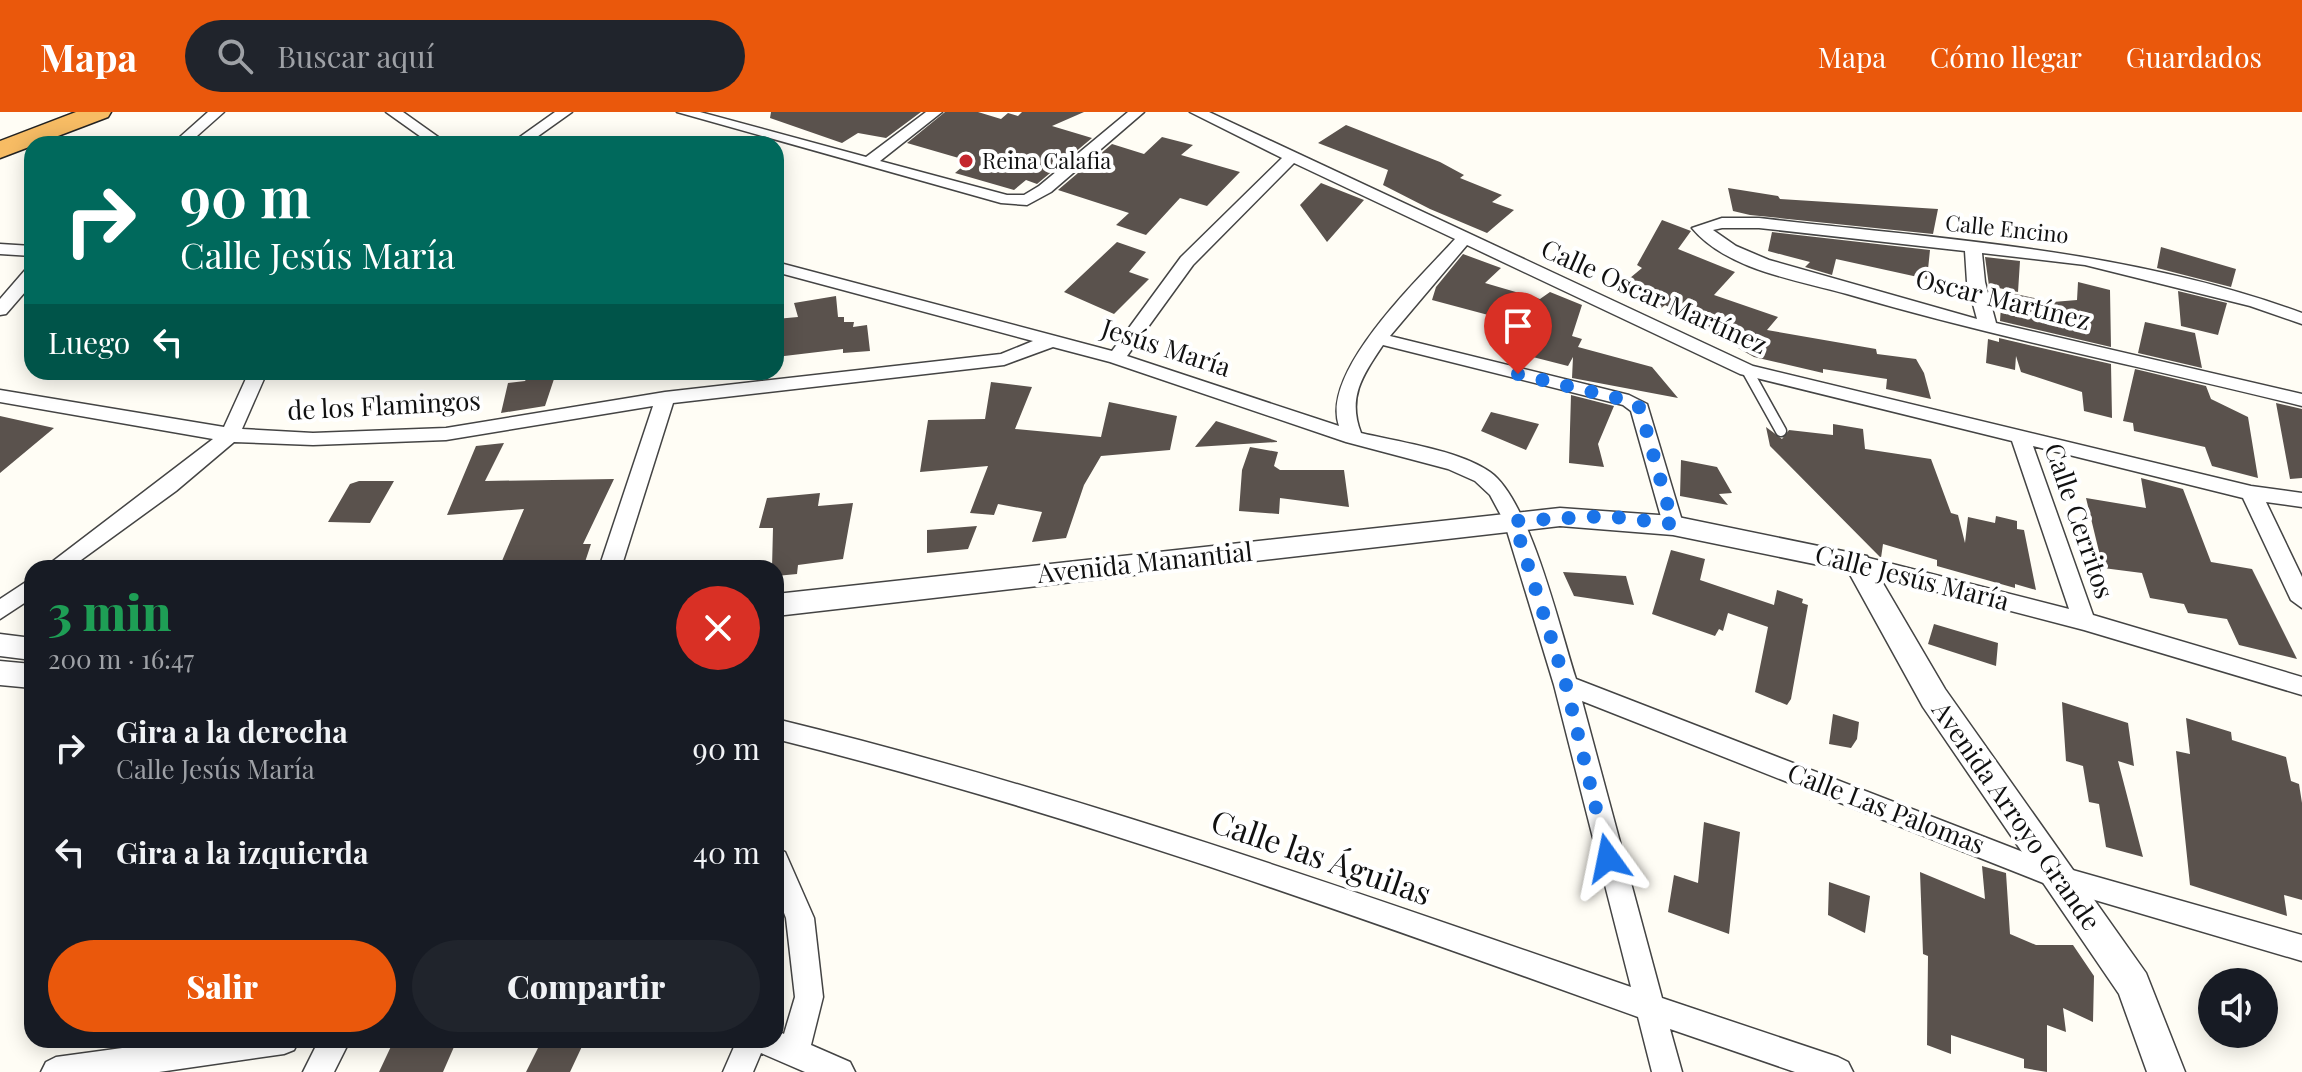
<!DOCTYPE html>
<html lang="es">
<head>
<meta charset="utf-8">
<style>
	body { margin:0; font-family:"Playfair Display",serif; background:#20242c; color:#f1f3f6; height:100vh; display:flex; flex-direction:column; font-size:30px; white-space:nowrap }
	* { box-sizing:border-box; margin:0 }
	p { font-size:26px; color:#9ea1a6 }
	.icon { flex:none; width:44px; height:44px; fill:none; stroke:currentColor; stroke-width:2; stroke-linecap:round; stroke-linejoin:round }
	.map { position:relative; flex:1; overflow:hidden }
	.side { position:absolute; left:24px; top:448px; width:760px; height:488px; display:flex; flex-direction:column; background:#171b24; border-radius:24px; box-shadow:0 4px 20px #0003 }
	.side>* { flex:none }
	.hud { position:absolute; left:24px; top:24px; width:760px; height:244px; border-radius:24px; box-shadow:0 4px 20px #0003; background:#00695c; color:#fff; overflow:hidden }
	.controls { position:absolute; left:2198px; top:856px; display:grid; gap:16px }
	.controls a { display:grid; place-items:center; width:80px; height:80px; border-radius:50%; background:#171b24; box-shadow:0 4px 20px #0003; font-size:40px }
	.pin { position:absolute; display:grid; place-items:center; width:68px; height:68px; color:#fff; margin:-82px -34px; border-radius:50% 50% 50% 0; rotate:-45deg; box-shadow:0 0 8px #0007 }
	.pin .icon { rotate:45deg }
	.me { position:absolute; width:88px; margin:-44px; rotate:348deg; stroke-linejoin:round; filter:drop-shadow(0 0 6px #0008) }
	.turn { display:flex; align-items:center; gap:28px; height:168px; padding:0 24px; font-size:36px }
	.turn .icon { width:104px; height:104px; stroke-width:2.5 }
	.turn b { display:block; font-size:56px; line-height:68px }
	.then { display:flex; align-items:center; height:76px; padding:0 24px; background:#0003; gap:16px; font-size:30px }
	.round { display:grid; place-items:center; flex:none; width:84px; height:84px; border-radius:42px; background:#20242c }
	.head { display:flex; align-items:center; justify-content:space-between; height:136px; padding:0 24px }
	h1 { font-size:48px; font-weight:800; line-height:60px; color:#1e9e55 }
	.button { display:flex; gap:16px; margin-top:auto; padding:16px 24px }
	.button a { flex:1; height:92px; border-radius:48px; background:#ea580c; color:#fff; font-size:32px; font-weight:800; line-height:92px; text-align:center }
	.button a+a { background:#20242c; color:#f1f3f6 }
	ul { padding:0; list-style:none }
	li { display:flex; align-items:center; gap:24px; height:104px; padding:0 24px }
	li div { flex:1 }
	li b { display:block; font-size:30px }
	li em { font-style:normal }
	header { display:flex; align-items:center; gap:48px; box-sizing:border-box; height:112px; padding:0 40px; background:#ea580c; color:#fff }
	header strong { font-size:38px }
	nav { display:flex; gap:44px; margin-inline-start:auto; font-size:28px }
	.search { width:560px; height:72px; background:#20242c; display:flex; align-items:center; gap:20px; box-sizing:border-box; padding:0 28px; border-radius:44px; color:#9ea1a6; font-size:30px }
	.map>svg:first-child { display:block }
	.building { fill:#5a524d }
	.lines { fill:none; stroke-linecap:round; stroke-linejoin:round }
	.service-casing { stroke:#444; stroke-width:13 }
	.minor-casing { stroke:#444; stroke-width:3 }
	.tertiary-casing { stroke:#444; stroke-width:3 }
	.trunk-casing { stroke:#222; stroke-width:3 }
	.service { stroke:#fff; stroke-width:10 }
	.minor { fill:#fff; fill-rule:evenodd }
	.tertiary { fill:#fff; fill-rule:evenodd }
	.trunk { fill:#f7bc64; fill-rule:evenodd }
	.route { stroke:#1a73e8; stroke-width:14; stroke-dasharray:0 25.2 }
	.poi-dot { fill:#c4262e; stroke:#fff; stroke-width:3 }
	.labels { text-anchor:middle; stroke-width:8; stroke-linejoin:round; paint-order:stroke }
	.far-poi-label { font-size:22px; fill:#111; stroke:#fff; text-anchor:start }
	.far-street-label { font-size:22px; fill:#111; stroke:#fff }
	.street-label { font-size:26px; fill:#111; stroke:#fff }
	.near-street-label { font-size:32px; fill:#111; stroke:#fff }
</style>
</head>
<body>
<header>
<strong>Mapa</strong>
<div class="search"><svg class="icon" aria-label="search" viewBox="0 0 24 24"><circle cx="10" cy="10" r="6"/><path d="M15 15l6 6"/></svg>Buscar aquí</div>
<nav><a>Mapa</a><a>Cómo llegar</a><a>Guardados</a></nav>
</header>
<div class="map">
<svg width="2302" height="960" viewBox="0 0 2302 960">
	<rect width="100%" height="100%" fill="#fffdf5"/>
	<path class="building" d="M771,0H921L886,26L858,21L842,31L770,6Z
		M945,0H978L1001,7L1008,1L1018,4L1022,0H1084L1052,14L1092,26L1037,72L1026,68L1014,78L955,61L969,49L907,31Z
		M1346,13L1440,50L1464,63L1460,66L1502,83L1492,90L1514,98L1487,121L1430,97L1383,73L1388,58L1318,31Z
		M1162,25L1193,33L1181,43L1240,60L1207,94L1180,86L1146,123L1116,113L1129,101L1058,78L1112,32L1144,42Z
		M1321,71L1364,88L1327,130L1300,93Z
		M1728,76L1778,84L1780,87L1938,97L1933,122L1750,103L1733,99Z
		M1662,108L1691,119L1678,137L1735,160L1714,183L1778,205L1767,218L1876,237L1877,242L1916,247L1924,261L1931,287L1886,277L1887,267L1823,257V261L1754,245L1736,235L1740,232L1665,193L1660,197L1618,176L1642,156L1637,153Z
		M1772,120L1930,138L1927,167L1836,147L1832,163L1805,155L1810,150L1768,139Z
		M1117,130L1146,140L1129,160L1149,167L1114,202L1064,180Z
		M2161,135L2236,157L2231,175L2157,156Z
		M1463,142L1501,156L1485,171L1540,187L1550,180L1582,193L1572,224L1582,227L1578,235L1652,255L1678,286L1572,266L1573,245L1568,254L1501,237L1502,229L1495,227L1507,208L1432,188L1436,175Z
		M1985,145L2020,149L2018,180L1989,174Z
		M2078,170L2110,178L2111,235L2000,209L2002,179L2053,190L2077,188Z
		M2178,179L2227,191L2218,223L2181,214Z
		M836,184L838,205H844V210H854L853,215L867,213L870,239L843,241V237L776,245V207L798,205L794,191Z
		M2145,210L2195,221L2202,256L2138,241Z
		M1999,226L2111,252L2112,306L2084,299L2082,280L2021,260L2016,244L2015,258L1986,251L1988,227L1999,230Z
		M2135,257L2206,274L2211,287L2248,305L2258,366L2212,354L2205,335L2134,319L2133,311L2123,309Z
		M530,261H556L545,294L501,301L508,271L525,269Z
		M991,270L1032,275L1015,317L1101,325L1109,290L1177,304L1170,338L1101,344L1084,373L1066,426L1032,430L1042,400L998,392L994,403L970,401L988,354L920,360L928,308L985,307Z
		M1571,283L1614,294L1598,332L1604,355L1569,351Z
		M2276,291L2302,297V366L2290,367Z
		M1491,300L1539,312L1526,338L1481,319Z
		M0,304L54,316L0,361Z
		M1216,309L1277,329V330L1195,335Z
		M1833,312L1863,317L1865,337L1931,347L1951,401L1958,403L1965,431L1968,405L1995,411L1996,404L2017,409V417L2024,418L2036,478L2015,472V476L1937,454V448L1883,432L1881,446L1770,334L1766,315L1782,327L1789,318L1833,323Z
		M504,331L485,369L614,367L583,432H591L583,456H499L524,397L447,403L476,334Z
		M1250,335L1278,340L1274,354L1280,358H1344L1349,395L1280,386L1279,402L1239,399L1242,358Z
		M1681,348L1717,355L1732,381L1719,382L1728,393L1680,384Z
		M2141,366L2183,377L2211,450L2252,457L2297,547L2239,533L2227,507L2188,501L2184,492L2150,486L2142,461L2103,456L2086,386L2146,396Z
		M359,369H394L370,411L328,410L350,372Z
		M820,381L818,394L853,391L843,447L798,453L797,462L776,464V456H772L773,416H759L767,386Z
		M977,414L968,437L927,441V418Z
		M1671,438L1705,447L1700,468L1774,493L1777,478L1803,487L1802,491L1808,493L1791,587L1787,593L1755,580L1768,515L1728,501L1723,519L1719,517L1715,524L1652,502Z
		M1563,460L1626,464L1634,493L1574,484Z
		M1934,512L1998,531L1996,554L1928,532Z
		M2062,590L2128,611L2134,654L2118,649L2143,745L2106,735L2099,692L2089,690L2083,654L2066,649Z
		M1833,602L1859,610L1857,627L1851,636L1829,632Z
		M2186,606L2231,620L2232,628L2286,645L2291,669L2299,672L2302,691V788L2284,783L2287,804L2190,773L2176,639L2190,642Z
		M1704,710L1740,720L1729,822L1668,800L1674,763L1698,771Z
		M1982,754L2006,761L2010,822L2036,833H2073L2094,864L2093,910L2063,896L2066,920L2047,913V960L2024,956V947L1951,923V942L1927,933L1928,844L1923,842L1920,760L1985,787Z
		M1829,770L1870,784L1865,821L1828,803Z
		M394,928H457L443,960H379Z
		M542,928H585L570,960H526Z"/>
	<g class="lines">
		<g class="service-casing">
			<path id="service" d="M1747,258L1781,319"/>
		</g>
		<g class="minor-casing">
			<path id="minor" d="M208,0H224L188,32H172Z
				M386,0H403L448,32H431Z
				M555,0H572L527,32H510Z
				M677,0H700L866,45L926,0H942L880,49L1007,83H1024L1039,74L1128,0H1144L1051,80L1027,93L1001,91Z
				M1190,0H1209L1753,254L2251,374L2302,381V395L2266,390L2302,465V496L2291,488L2243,386L2033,334L2093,503L2302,565V583L2084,518L1849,457L1846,451L1857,443L2069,497L2012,329L1740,262L1467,133L1390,224L1629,283L1647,292L1683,412L1680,417L1673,419L1663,412L1631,299L1623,293L1383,233C1363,263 1347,285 1361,321C1398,330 1459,338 1490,360C1530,388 1560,518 1576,567L2062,755L2302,823V849L2061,778L1582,589L1662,886L1838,945L1848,950L1853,960H1795L1670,917L1682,960H1652L1638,905C1351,802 1073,701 776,627V607C1068,678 1347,777 1631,875L1554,573L1504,409L1490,383L1475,369L1448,357L1346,330L1110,250L1053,235L1004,253L673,291L621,456H599L653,294L446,328L313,333L234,330L176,379L70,456H44L213,327L0,290V278L224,315L249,260H267L242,317L313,321L446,316L665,280L1001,242L1033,229L776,160V150L1112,239L1181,145L1282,46ZM1294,51L1455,127C1420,166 1320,259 1339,314L1127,244L1193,153Z
				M1722,106H1759C1941,127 2128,137 2302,201V212L2250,194L2085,153L1982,141L1985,170L1996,211L2302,282V294C2150,256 1997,226 1847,182C1797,168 1727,158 1692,116ZM1722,116H1759L1965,139L1967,170L1977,207L1769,148L1736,134L1713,118Z
				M0,132L32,134V144L0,142Z
				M32,156V172L6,202L0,203V187L26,157Z
				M32,466V486L0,507V487Z
				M776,736L785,740L814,806L823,885L811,933L850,950L855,960H805L761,941L753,960H723L737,928H776V918L784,922L795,885L786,806L776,780Z
				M181,928H299L294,938L284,942L159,960H41L46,950L56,945Z
				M319,928H350L334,960H303Z"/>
		</g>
		<g class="tertiary-casing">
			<path id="tertiary" d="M1560,396L1673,404L1867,444L1945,577L2146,861L2185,960H2147L2119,882L1923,595L1848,459L1673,423L1560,414L776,504V482Z
				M0,522L32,526V548L0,544Z
				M0,549L32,552V576L0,573Z"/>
		</g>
		<g class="trunk-casing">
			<path id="trunk" d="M76,0H111L108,5L0,46V29Z"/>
		</g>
		<use href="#service" class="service"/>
		<use href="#minor" class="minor"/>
		<use href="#tertiary" class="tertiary"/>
		<use href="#trunk" class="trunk"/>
	</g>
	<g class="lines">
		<path class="route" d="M1518,262L1629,289L1640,296L1673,412L1607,404L1514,409L1566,573L1608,746"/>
	</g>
	<circle class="poi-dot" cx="966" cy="49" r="8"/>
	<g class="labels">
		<g class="far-poi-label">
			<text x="982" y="57">Reina Calafia</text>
		</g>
		<g class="far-street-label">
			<text transform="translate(2007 117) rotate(6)" y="8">Calle Encino</text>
		</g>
		<g class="street-label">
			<text transform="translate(1654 185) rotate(24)" y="9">Calle Oscar Martínez</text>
			<text transform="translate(2003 188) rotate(14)" y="9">Oscar Martínez</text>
			<text transform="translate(1166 236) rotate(18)" y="9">Jesús María</text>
			<text transform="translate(384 294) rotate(-3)" y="9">de los Flamingos</text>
			<text transform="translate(2079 409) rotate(71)" y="9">Calle Cerritos</text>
			<text transform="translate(1145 451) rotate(-6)" y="9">Avenida Manantial</text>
			<text transform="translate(1912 466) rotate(14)" y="9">Calle Jesús María</text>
			<text transform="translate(1886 697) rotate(21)" y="9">Calle Las Palomas</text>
			<text transform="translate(2016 704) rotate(55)" y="9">Avenida Arroyo Grande</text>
		</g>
		<g class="near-street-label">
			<text transform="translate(1321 746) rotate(19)" y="11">Calle las Águilas</text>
		</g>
	</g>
</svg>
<div class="controls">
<a><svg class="icon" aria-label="sound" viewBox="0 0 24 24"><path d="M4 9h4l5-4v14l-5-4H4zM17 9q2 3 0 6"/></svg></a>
</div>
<div class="pin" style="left:1518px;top:262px;background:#d93025"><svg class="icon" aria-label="arrive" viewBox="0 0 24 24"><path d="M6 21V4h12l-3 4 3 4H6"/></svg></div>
<svg class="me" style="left:1608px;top:746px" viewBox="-20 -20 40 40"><path d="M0-17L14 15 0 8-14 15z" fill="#1a73e8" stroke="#fff" stroke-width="4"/></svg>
<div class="hud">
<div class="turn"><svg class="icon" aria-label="right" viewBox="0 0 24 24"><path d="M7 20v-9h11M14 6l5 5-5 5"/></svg><div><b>90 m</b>Calle Jesús María</div></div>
<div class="then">Luego<svg class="icon" aria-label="left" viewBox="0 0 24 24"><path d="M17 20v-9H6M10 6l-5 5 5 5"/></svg></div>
</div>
<section class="side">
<div class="head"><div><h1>3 min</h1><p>200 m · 16:47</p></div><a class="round" style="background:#d93025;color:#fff"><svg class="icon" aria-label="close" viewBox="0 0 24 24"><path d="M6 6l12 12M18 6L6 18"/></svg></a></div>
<ul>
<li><svg class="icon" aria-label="right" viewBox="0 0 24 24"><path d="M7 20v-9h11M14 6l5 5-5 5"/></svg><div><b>Gira a la derecha</b><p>Calle Jesús María</p></div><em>90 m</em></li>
<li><svg class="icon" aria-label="left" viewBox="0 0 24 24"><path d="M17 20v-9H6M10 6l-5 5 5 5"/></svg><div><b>Gira a la izquierda</b></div><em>40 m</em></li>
</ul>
<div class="button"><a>Salir</a><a>Compartir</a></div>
</section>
</div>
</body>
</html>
